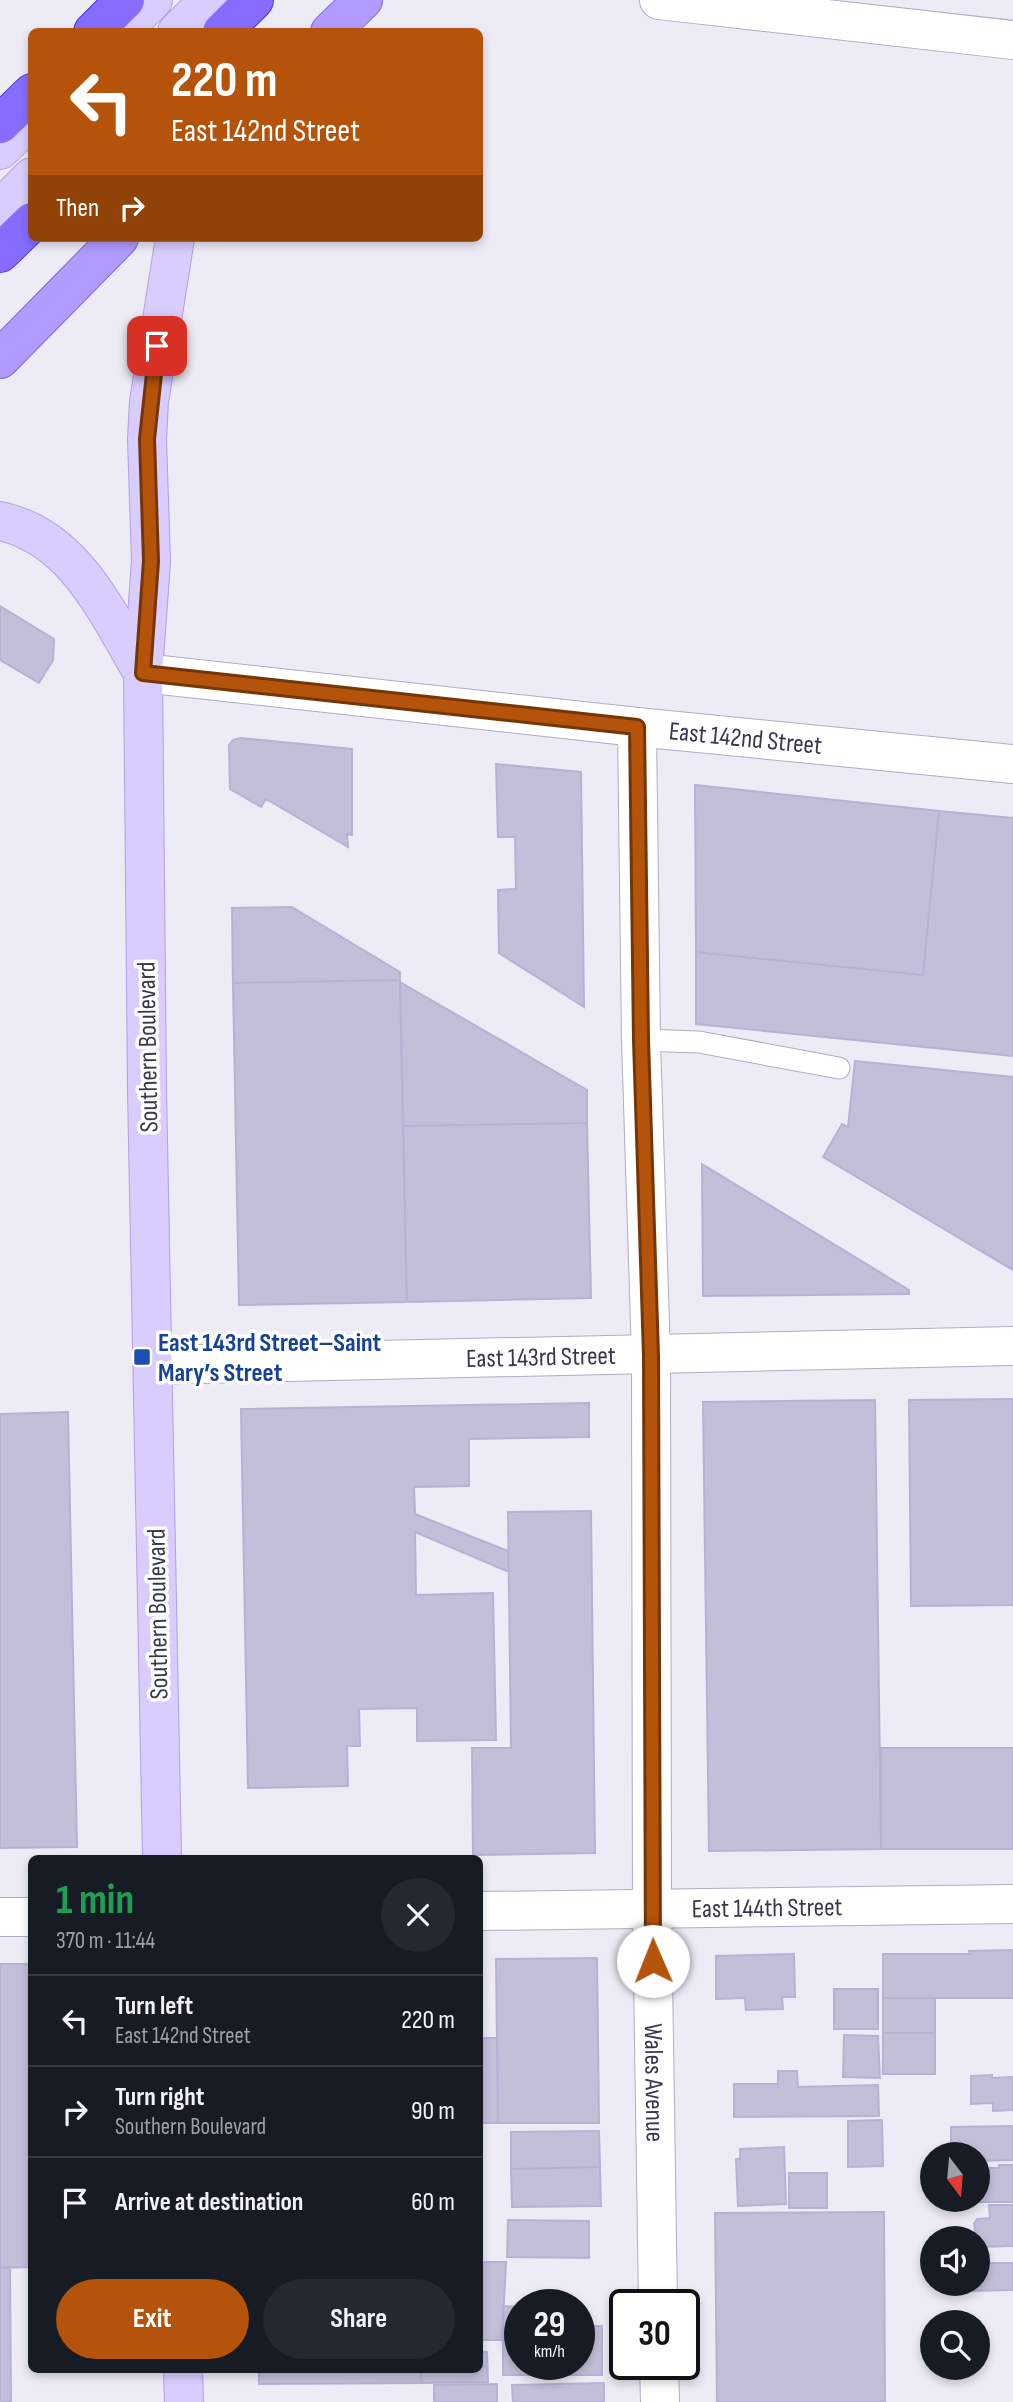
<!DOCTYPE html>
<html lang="en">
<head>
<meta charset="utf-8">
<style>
	body { margin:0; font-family:"Sofia Sans Condensed",sans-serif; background:#242831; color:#f1f3f6; height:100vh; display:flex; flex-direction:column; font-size:26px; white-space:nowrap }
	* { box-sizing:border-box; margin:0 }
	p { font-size:23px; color:#9ea1a6 }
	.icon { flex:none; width:38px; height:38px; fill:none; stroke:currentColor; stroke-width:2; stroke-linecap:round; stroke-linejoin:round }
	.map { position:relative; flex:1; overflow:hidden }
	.side { position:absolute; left:28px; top:1855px; width:455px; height:518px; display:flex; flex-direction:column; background:#171b24; border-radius:10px; box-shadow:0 4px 10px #0003 }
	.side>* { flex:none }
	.hud { position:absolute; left:28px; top:28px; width:455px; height:214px; border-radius:10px; box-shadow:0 4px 10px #0003; background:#b45309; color:#fff; overflow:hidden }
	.needle { width:46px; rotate:164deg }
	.controls { position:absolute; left:920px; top:2142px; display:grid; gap:14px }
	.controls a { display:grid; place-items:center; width:70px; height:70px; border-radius:50%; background:#171b24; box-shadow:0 4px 10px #0003; font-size:35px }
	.speed { position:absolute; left:504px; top:2289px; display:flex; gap:14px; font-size:35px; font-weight:700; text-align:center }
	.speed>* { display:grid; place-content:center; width:91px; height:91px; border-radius:50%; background:#171b24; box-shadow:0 4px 10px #0003; line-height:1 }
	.speed small { font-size:18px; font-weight:400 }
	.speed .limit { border:4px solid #111; border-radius:10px; background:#fff; color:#111 }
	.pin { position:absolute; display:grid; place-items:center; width:60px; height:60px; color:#fff; margin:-30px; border-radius:14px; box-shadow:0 4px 10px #0006 }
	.me { position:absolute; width:77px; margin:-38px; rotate:359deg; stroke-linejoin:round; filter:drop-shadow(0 0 5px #0008) }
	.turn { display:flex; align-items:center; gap:24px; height:147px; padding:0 28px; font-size:32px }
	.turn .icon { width:91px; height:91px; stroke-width:2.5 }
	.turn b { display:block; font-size:49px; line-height:60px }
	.then { display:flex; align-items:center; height:66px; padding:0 28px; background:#0003; gap:14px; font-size:26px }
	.round { display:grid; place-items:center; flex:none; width:74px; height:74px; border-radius:37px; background:#242831 }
	.summary { display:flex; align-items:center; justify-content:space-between; height:119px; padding:0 28px }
	h1 { font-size:42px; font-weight:700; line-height:52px; color:#1e9e55 }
	.primary-button { display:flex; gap:14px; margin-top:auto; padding:14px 28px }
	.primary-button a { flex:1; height:80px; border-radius:42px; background:#b45309; color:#fff; font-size:28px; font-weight:700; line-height:80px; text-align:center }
	.primary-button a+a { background:#242831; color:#f1f3f6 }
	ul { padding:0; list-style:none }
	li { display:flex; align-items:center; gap:21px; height:91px; padding:0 28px; border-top:2px solid #363941 }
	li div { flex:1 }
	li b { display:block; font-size:26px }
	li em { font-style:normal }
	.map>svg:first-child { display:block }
	.building { fill:#c2bfd9; stroke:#b6b2d4; stroke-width:2 }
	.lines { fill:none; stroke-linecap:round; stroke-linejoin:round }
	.service-casing { stroke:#b0acc3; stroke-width:23 }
	.minor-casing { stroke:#b0acc3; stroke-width:40 }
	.secondary-casing { stroke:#b1a0e5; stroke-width:40 }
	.primary-casing { stroke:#7f63ec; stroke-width:40 }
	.motorway-casing { stroke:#4c33e8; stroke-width:40 }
	.service { stroke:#fff; stroke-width:21 }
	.minor { stroke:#fff; stroke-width:38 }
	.secondary { stroke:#d9ccff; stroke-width:38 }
	.primary { stroke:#b19bff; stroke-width:38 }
	.motorway { stroke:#866dff; stroke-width:38 }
	.route-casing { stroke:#753606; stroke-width:18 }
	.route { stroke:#b45309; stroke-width:12 }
	.transit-dot { fill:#1a4fb4; stroke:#fff; stroke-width:2.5 }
	.labels { text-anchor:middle; stroke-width:7; stroke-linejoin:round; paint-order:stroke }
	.street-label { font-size:26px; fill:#3a384b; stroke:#fff }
	.transit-label { font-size:26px; font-weight:bold; fill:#164399; stroke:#fff; text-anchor:start }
</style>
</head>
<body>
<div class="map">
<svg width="1013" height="2402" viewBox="0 0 1013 2402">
	<rect width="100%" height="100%" fill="#edebf6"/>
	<path class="building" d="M0,606L54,639L53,660L39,683L0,660Z
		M240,738L352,749V835L347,834L348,847L266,799L261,807L230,789L229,745L233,740Z
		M496,764L581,772L584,1007L499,953L498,890L516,889L515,837H498Z
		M695,785L939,811L923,975L696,952Z
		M939,811L1013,818V1056L696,1024V952L923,975Z
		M292,907L400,972V980L233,983L232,908Z
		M400,980L407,1302L239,1305L233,983Z
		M400,982L587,1090V1123L403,1126Z
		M855,1061L1013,1077V1270L823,1157L842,1124L848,1127Z
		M587,1123L591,1298L407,1302L403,1126Z
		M702,1164L909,1290V1294L703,1296Z
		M1013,1399V1605L911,1606L909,1400Z
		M875,1400L881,1849L709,1851L703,1402Z
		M589,1403V1437L469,1439V1486L414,1487L415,1514L508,1551L509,1572L415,1532L416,1595L493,1593L496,1740L417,1741V1708L359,1709L360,1746H347L348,1786L248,1788L241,1409Z
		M68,1412L77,1847L0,1848V1414Z
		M591,1511L595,1853L473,1855L472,1748H511L508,1512Z
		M881,1748H1013V1849H881Z
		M1013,1950V1998H883V1954H970L969,1951Z
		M794,1954L795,1997H782L783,2009L746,2010L745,1998L716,1999V1956Z
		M597,1958L599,2123H498L496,1959Z
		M0,1964H32V2267L0,2268Z
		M834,1989H878V2029H834Z
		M883,1998H935V2033H883Z
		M883,2033H935V2074H883Z
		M844,2035L878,2036L880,2078L843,2077Z
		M480,2038H497L498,2123H480Z
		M778,2071H797L798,2087L878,2085L879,2116L734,2117V2084H778Z
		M992,2075V2078L1013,2077V2110L993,2111V2103L971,2104V2076Z
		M882,2120L883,2166L848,2167V2121Z
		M1013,2126V2160L978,2161V2154H951V2127Z
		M599,2131L600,2167L511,2169V2132Z
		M784,2147L786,2204L738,2206L736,2159H740V2149Z
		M999,2165H1013V2202H978L979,2168H999Z
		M600,2167L601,2206L512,2207L511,2169Z
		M789,2173H827V2208H789Z
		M989,2205H1013V2246L978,2247L974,2224L977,2219L990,2218Z
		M884,2212L885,2402H717L715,2213Z
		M508,2220L589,2221V2258L507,2257Z
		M480,2262H506L502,2340H480Z
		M978,2263H1013V2290L966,2291V2286H945L944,2284H978Z
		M10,2267L11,2402H0V2268Z
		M503,2306L520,2307V2364H579V2326H602V2375H503Z
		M480,2352H487L488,2382L421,2383V2370H480Z
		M259,2370H421V2383L259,2384Z
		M604,2383V2402H513L512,2385Z
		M497,2384V2402H434V2385Z"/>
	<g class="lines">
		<g class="service-casing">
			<path id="service" d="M641,1040L699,1042L839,1068"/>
		</g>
		<g class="minor-casing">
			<g id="minor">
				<path d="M659,0L1013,40"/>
				<path id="s1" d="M143,673L637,727L1013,764"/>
				<path id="s2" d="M637,727L641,1040L651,1356L652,1909L658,2305"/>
				<path id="s3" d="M153,1365L1013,1346"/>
				<path id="s4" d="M480,1911L1013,1904"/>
				<path d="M0,1917H32"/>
				<path d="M659,2364L660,2402"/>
			</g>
		</g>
		<g class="secondary-casing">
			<path id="secondary" d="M120,32L153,0
				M177,32L209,0
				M0,150L32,119
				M0,209L32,177
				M0,521C75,537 107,613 143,673
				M162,1858L147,1089L143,673L151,561L147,439L149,402L175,238
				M183,2370L184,2402"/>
		</g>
		<g class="primary-casing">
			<path id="primary" d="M330,32L363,0
				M0,359L119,238"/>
		</g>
		<g class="motorway-casing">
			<path id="motorway" d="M93,32L125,0
				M222,32L254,0
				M0,124L32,93
				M0,253L32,222"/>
		</g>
		<use href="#service" class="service"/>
		<use href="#minor" class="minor"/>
		<use href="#secondary" class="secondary"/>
		<use href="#primary" class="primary"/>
		<use href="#motorway" class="motorway"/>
	</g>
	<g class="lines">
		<g class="route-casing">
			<path id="route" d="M157,346L147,439L151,561L143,673L637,727L641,1040L651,1356L653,1961"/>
		</g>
		<use href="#route" class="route"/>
	</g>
	<rect class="transit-dot" x="133" y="1348" width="18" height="18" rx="3.5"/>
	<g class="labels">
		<g class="street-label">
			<text dy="9" stroke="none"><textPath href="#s1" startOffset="606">East 142nd Street</textPath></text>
			<text transform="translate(147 1047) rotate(-91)" y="9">Southern Boulevard</text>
			<text dy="9" stroke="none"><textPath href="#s3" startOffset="388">East 143rd Street</textPath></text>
			<text transform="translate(157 1614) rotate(-91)" y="9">Southern Boulevard</text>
			<text dy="9" stroke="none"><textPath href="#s4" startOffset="287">East 144th Street</textPath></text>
			<text dy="9" stroke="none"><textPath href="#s2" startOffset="1356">Wales Avenue</textPath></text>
		</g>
		<g class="transit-label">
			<text x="158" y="1351">East 143rd Street–Saint<tspan x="158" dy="30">Mary’s Street</tspan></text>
		</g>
	</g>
</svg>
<div class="controls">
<a><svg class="needle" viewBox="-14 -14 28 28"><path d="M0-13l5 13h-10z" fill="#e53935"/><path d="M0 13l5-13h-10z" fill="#9ea1a6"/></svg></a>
<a><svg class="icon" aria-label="sound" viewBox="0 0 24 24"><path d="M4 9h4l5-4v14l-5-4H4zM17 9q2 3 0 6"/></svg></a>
<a><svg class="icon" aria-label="search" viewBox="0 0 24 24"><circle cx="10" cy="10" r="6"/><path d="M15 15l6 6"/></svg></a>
</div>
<div class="speed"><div>29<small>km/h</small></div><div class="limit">30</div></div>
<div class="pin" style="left:157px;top:346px;background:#d93025"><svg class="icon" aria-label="arrive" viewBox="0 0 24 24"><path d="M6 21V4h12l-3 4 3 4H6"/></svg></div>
<svg class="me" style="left:653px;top:1961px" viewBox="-20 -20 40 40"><circle r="19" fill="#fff"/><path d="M0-13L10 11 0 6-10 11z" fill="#b45309"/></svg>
<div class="hud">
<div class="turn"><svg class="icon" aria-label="left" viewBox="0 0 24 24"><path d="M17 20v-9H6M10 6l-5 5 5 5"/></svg><div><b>220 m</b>East 142nd Street</div></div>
<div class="then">Then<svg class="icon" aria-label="right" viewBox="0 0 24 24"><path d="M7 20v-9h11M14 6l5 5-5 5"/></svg></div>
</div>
<section class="side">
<div class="summary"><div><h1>1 min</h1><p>370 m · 11:44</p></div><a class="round"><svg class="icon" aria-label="close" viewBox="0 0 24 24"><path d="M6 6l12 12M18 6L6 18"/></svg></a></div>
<ul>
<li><svg class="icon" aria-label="left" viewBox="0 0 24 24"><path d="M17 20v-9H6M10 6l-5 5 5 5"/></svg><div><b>Turn left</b><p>East 142nd Street</p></div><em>220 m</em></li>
<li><svg class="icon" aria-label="right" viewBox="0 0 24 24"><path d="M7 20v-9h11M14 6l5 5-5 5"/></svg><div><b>Turn right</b><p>Southern Boulevard</p></div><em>90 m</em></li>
<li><svg class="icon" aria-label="arrive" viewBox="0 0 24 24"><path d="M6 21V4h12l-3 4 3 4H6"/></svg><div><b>Arrive at destination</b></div><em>60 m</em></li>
</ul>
<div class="primary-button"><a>Exit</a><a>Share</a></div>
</section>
</div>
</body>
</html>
